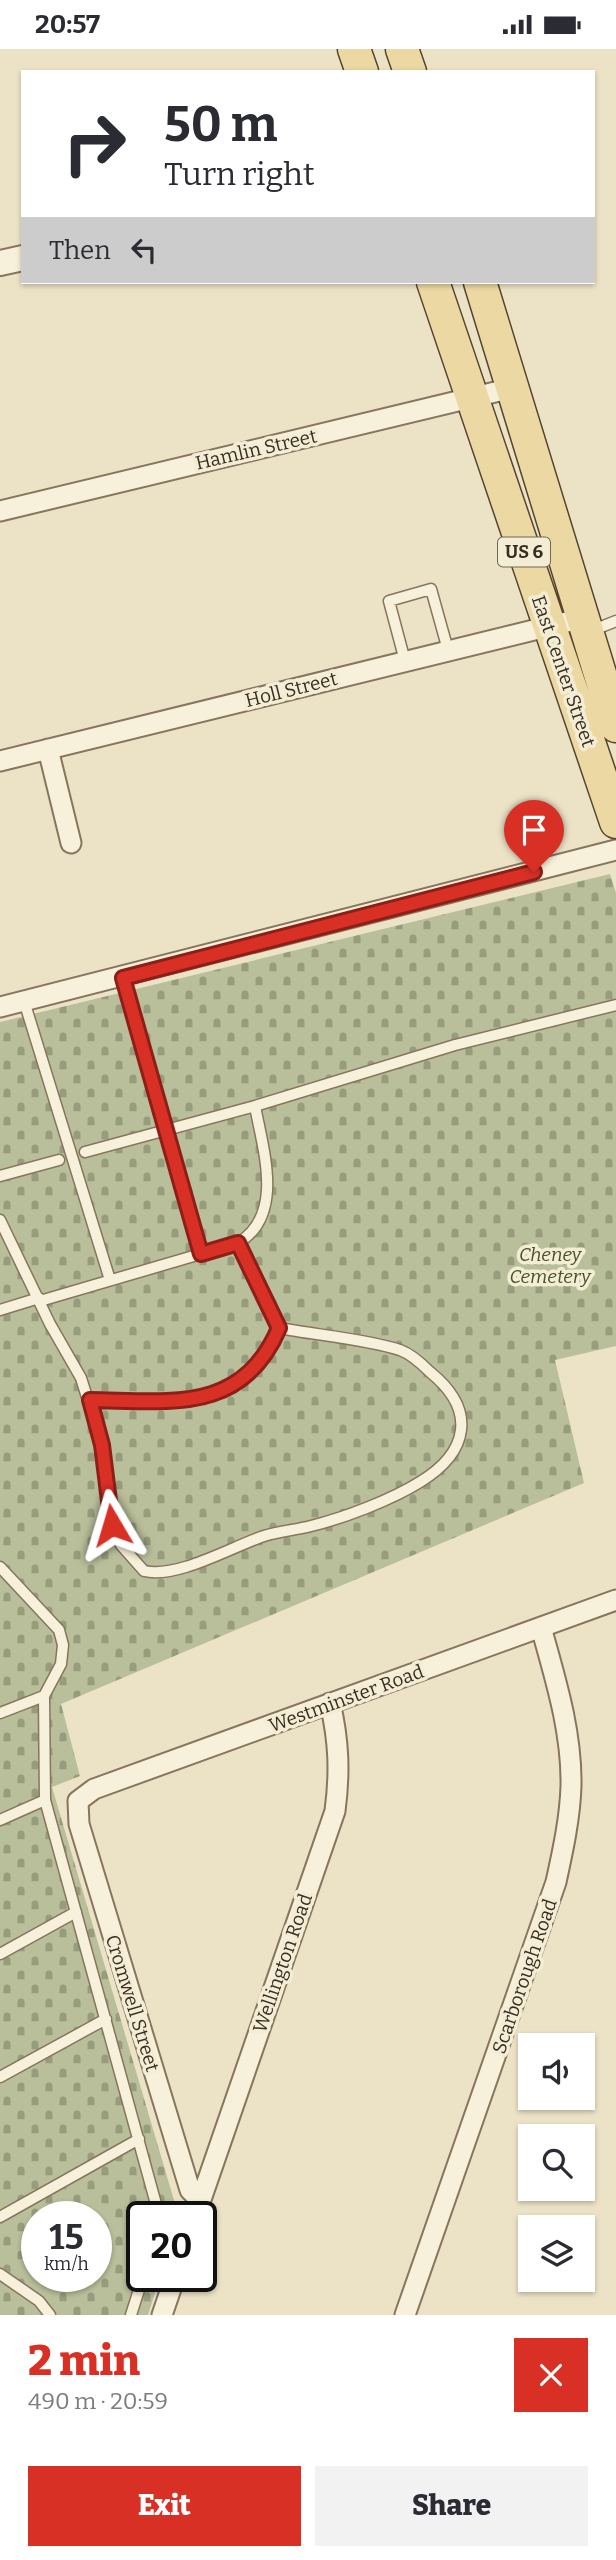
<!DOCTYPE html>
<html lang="en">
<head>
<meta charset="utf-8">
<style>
	body { margin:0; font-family:Bitter,serif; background:#f2f2f3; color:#2b2b33; height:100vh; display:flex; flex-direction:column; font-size:26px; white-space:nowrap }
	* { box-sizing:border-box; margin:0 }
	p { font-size:23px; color:#7c7c81 }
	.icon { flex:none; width:38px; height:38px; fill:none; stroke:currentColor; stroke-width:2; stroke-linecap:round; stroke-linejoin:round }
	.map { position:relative; height:2266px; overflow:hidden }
	.drawer { display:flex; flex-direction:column; background:#fff; flex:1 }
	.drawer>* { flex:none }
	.hud { position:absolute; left:21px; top:21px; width:574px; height:214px; border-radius:0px; box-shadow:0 2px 5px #0004; background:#fff; color:#2b2b33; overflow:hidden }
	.fabs { position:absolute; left:518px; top:1984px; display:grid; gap:14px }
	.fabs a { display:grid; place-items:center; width:77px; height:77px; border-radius:0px; background:#fff; box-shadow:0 2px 5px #0004; font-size:35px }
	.speed { position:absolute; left:21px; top:2152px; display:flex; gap:14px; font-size:35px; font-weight:700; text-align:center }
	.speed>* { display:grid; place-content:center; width:91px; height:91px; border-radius:50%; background:#fff; box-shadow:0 2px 5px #0004; line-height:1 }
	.speed small { font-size:18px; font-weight:400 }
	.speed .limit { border:4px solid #111; border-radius:10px; background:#fff; color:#111 }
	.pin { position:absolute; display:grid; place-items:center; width:60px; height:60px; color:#fff; margin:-72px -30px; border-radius:50% 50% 50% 0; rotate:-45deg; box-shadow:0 0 7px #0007 }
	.pin .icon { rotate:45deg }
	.me { position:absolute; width:77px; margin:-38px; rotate:353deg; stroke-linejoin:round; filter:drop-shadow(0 0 5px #0008) }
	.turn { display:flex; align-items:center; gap:24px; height:147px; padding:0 28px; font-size:32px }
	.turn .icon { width:91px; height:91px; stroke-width:2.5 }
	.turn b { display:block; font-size:49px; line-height:60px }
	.then { display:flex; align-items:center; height:66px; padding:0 28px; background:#0003; gap:14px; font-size:26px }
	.round { display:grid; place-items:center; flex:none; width:74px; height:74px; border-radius:0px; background:#f2f2f3 }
	.overview { display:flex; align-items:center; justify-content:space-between; height:119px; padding:0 28px }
	h1 { font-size:42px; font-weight:800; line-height:52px; color:#d93025 }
	.cta { display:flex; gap:14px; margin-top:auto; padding:14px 28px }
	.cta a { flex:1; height:80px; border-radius:0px; background:#d93025; color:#fff; font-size:28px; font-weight:800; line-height:80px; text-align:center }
	.cta a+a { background:#f2f2f3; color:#2b2b33 }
	.status { display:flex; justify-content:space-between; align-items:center; height:49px; padding:0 35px; background:#fff; direction:ltr }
	.status svg { height:19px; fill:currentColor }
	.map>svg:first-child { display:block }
	.cemetery { fill:url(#cemetery-stones); fill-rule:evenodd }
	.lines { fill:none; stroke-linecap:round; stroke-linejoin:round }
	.service-casing { stroke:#87755e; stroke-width:13 }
	.minor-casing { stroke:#87755e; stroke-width:23 }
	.tertiary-casing { stroke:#87755e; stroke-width:28 }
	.primary-casing { stroke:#554431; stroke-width:35 }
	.service { stroke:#f7f0da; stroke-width:10 }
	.minor { stroke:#f7f0da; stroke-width:19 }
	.tertiary { stroke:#f7f0da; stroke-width:24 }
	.primary { stroke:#ecd8a2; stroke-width:32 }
	.route-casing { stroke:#8d1f18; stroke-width:18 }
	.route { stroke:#d93025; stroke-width:12 }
	.labels { text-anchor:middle; stroke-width:7; stroke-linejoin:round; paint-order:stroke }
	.shield { fill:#f4edd6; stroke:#706757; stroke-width:2 }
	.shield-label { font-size:18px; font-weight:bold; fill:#382d20 }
	.street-label { font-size:19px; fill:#382d20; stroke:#f4edd6 }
	.park-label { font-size:19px; font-style:italic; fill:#465328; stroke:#f4edd6 }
</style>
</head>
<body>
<div class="status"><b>20:57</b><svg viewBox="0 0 49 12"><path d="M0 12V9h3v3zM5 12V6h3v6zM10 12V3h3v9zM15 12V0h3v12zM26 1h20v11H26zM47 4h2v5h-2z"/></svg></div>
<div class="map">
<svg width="616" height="2266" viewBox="0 0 616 2266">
	<defs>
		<pattern id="cemetery-stones" width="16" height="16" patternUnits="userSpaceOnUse" patternTransform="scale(1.75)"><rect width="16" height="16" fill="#b9bf9a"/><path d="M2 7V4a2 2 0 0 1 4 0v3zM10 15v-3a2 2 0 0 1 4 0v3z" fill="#979c7d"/></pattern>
	</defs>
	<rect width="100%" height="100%" fill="#ece3c7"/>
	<path class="cemetery" d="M610,825L616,844V1297L555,1311L584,1434L61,1655L80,1727L52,1738L179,2168H142V2228H160L148,2266H0V973ZM37,2168H96V2228H37Z"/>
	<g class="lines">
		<g class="service-casing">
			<path id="service" d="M591,582L616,572
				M405,612L389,552L431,540L448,601
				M123,929L201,1205
				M24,952L110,1231
				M85,1103L255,1057L455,996L616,956
				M0,1127L59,1111
				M0,1171L50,1275L81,1329L102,1396L112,1476L121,1496L144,1522C177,1530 231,1498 264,1487C280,1482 296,1481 311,1477C344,1469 391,1451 420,1433C469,1403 477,1361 430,1323C422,1315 411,1305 400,1301C366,1290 316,1286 279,1279L238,1194L40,1252
				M238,1194C285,1166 263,1101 255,1057
				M0,1261L39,1249
				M90,1351C170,1353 241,1366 279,1279
				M0,1518L59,1581L63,1596L61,1615L44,1647L45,1751L156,2155L157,2168
				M0,1664L44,1647
				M0,1771L45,1751
				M0,1905L76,1863
				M0,2028L106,1970
				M0,2168L139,2090
				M0,2225L39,2252L50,2266
				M131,2266L143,2228"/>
		</g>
		<g class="minor-casing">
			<path id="minor" d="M0,462L512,339
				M48,700L71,794
				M0,712L583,569
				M0,958L616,801
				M200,2151L190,2141L79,1775L78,1752L94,1740L616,1551
				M195,2168L335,1762C340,1724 339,1692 330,1654
				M162,2266L175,2228
				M405,2266L556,1833C563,1801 570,1769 571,1737C572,1682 555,1629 541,1578"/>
		</g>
		<g class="tertiary-casing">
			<path id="tertiary" d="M0,214L23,209"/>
		</g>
		<g class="primary-casing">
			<path id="primary" d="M354,0L362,23
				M402,0L410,23
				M433,233L616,773
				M480,233L616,677"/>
		</g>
		<use href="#service" class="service"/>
		<use href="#minor" class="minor"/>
		<use href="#tertiary" class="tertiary"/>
		<use href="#primary" class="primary"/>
	</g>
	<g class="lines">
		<g class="route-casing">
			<path id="route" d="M112,1476L102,1396L90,1351C169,1352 242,1366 279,1279L238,1194L201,1205L123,929L534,823"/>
		</g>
		<use href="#route" class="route"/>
	</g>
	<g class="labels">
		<rect class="shield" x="498" y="488.5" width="52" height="29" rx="5"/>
		<g class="shield-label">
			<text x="524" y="509">US 6</text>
		</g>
		<g class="street-label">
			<text transform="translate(256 400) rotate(-13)" y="7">Hamlin Street</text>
			<text transform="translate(564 622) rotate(71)" y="7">East Center Street</text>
			<text transform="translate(291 640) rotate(-14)" y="7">Holl Street</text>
			<text transform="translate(346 1649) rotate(-20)" y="7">Westminster Road</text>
			<text transform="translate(282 1914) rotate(-71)" y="7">Wellington Road</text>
			<text transform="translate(524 1927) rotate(-71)" y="7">Scarborough Road</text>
			<text transform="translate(133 1954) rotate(73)" y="7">Cromwell Street</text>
		</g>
		<g class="park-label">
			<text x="550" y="1212">Cheney<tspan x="550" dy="22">Cemetery</tspan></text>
		</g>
	</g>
</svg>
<div class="fabs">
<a><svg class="icon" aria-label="sound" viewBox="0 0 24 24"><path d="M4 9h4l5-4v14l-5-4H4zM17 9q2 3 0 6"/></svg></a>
<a><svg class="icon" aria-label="search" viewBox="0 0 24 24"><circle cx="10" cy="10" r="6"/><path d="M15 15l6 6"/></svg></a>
<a><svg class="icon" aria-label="layers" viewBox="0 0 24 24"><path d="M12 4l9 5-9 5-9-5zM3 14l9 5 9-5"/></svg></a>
</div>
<div class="speed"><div>15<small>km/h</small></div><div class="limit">20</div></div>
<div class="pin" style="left:534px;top:823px;background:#d93025"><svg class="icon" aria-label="arrive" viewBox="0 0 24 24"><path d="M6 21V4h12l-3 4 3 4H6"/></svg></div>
<svg class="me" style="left:112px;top:1476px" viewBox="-20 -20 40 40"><path d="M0-17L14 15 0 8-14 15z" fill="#d93025" stroke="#fff" stroke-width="4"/></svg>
<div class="hud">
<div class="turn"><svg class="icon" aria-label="right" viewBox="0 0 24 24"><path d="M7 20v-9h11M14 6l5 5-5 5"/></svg><div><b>50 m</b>Turn right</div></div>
<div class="then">Then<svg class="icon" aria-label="left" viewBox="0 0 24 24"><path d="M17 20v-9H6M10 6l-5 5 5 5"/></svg></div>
</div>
</div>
<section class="drawer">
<div class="overview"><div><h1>2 min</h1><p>490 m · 20:59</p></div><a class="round" style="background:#d93025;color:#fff"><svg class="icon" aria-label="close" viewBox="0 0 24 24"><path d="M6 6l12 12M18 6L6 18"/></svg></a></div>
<div class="cta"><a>Exit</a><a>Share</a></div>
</section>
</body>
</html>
